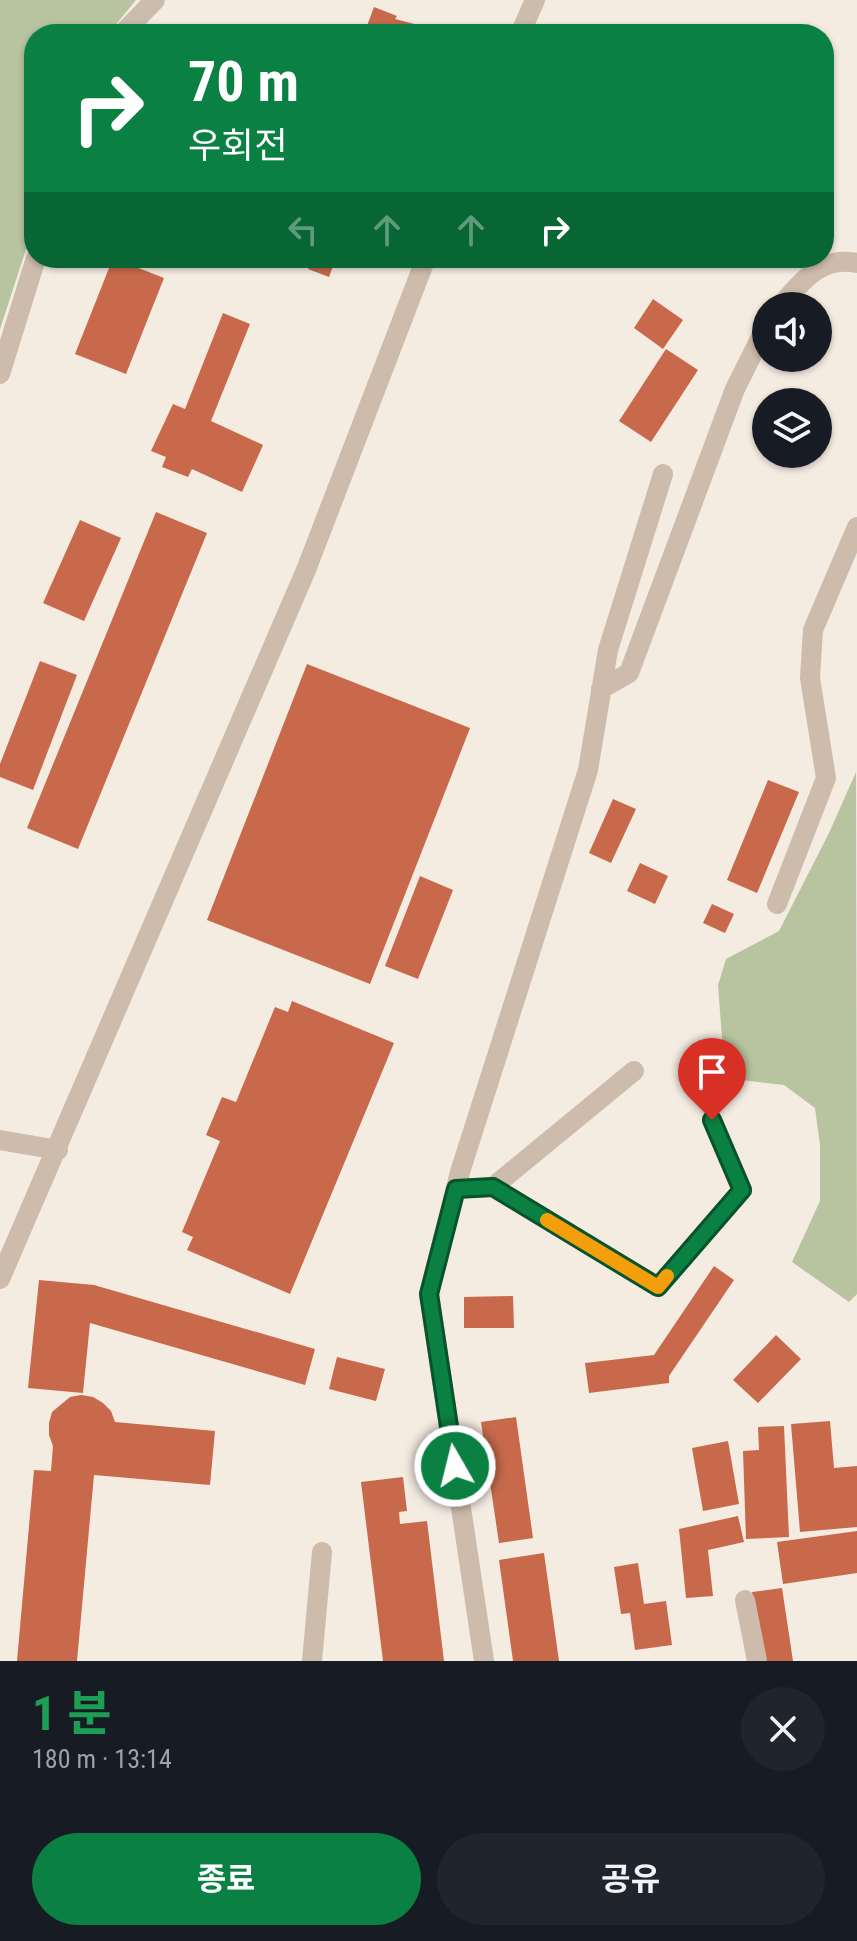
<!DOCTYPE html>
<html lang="ko">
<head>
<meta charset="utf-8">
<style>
	body { margin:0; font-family:"Roboto Condensed","Noto Sans KR",sans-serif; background:#20242c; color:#f1f3f6; height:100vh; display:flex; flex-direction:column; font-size:30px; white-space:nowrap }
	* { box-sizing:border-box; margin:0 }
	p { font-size:26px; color:#9ea1a6 }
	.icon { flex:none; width:44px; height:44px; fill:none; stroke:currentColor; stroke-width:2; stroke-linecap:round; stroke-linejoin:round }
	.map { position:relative; height:1661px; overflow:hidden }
	.panel { display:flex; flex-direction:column; background:#171b24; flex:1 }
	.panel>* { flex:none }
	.banner { position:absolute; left:24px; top:24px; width:810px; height:244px; border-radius:32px; box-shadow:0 2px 6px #0004; background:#0b8043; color:#fff; overflow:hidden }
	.controls { position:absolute; left:752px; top:292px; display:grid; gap:16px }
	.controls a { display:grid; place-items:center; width:80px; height:80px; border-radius:50%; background:#171b24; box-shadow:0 2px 6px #0004; font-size:40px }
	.pin { position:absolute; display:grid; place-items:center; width:68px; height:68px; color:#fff; margin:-82px -34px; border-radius:50% 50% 50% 0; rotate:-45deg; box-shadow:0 0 8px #0007 }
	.pin .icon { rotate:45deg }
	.me { position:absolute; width:88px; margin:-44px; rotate:352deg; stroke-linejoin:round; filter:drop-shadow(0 0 6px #0008) }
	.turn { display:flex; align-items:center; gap:28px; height:168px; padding:0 32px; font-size:36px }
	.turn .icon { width:104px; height:104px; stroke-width:2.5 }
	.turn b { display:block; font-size:56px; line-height:68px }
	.lanes { display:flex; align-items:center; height:76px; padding:0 32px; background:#0003; justify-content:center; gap:40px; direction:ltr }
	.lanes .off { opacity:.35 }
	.round { display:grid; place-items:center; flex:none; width:84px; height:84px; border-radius:42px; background:#20242c }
	.headline { display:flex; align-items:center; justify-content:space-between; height:136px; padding:0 32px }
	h1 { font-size:48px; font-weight:700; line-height:60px; color:#1e9e55 }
	.primary-button { display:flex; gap:16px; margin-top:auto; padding:16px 32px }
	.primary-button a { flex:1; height:92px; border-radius:48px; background:#0b8043; color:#fff; font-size:32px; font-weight:700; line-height:92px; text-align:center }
	.primary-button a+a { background:#20242c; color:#f1f3f6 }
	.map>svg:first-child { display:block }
	.green { fill:#b8c4a0 }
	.building { fill:#c8694b }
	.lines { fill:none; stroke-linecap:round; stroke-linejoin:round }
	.minor { stroke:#cdbbac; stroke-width:20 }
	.route-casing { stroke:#07532c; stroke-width:20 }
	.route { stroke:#0b8043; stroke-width:14 }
	.slow { stroke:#f59e0b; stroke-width:14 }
</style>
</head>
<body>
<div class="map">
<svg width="857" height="1661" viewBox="0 0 857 1661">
	<rect width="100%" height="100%" fill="#f4ebe1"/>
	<path class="green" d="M0,0H136L108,34H34V225L0,329Z
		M856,772L857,1294L849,1302L792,1262L820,1201V1145L815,1108L784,1085L725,1078L718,985L726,959L779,931L829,833Z"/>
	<path class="building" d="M374,7L397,16L395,19L426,27L423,34H364Z
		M113,258L164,278L126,374L75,354Z
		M280,258H336L329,277L308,269L309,266L300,263L299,266Z
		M653,299L683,320L663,349L634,328Z
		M223,313L250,324L211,421L263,445L242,492L192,469L188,477L162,467L166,457L151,451L173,404L185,409Z
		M666,349L698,370L651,442L619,421Z
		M156,512L207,533L78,849L27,828Z
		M80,520L121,538L84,621L43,603Z
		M40,661L77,675L33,790L0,777V764Z
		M307,664L470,728L370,984L207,920Z
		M768,780L799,792L757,893L727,880Z
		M613,799L636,809L611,863L589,853Z
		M640,863L668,876L655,904L627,891Z
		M420,876L453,890L418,979L385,966Z
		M712,904L734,914L725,933L703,923Z
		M292,1001L394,1043L290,1294L187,1250L193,1237L182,1232L220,1141L206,1135L222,1097L236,1102L275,1007L288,1012Z
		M714,1266L734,1280L669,1376V1383L589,1393L585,1363L654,1355Z
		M39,1280L94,1285L315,1349L305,1385L90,1323L83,1393L28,1388Z
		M513,1296L514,1328H464V1297Z
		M776,1335L801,1359L758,1403L733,1380Z
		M337,1357L385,1369L376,1401L329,1389Z
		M81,1395L93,1397L103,1403L111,1411L115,1422L215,1431L210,1485L94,1475L77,1661H17L34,1470L51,1471L53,1446L49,1435V1423L52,1412L70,1397Z
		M516,1417L533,1538L499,1543L481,1422Z
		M830,1421L834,1468L857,1466V1527L800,1532L791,1424Z
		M784,1426L789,1537L746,1539L743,1451L759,1450L758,1427Z
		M728,1441L739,1504L703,1511L692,1448Z
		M403,1477L407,1511L399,1512L400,1524L427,1521L444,1661H383L361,1482Z
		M738,1516L744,1542L708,1550L713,1596L686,1598L679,1529Z
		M857,1531V1573L783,1584L777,1542Z
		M544,1553L559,1661H513L499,1560Z
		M638,1563L644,1604L666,1601L672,1645L635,1650L630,1613L621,1614L614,1567Z
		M782,1588L793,1661H763L752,1592Z"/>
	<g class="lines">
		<path class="minor" d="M122,34L155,0
			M520,34L535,0
			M780,306C803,281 820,256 857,263
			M0,374L36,258
			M601,689L629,673L735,389L766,327
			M777,904L826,778L810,678L813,630L857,527
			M0,1140L58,1150
			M493,1187L658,1287L742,1190L712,1120
			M456,1189L493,1187L634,1071
			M0,1279L306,570L426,258
			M745,1600L757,1661
			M312,1661L322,1552
			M484,1661L429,1294L460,1172L588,770L608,650L663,474"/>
	</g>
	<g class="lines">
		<g class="route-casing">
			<path id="route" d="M455,1466L429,1294L456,1189L493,1187L658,1287L742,1190L712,1120"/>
		</g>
		<use href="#route" class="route"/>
		<path class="slow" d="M547,1220L658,1287L667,1276"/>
	</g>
</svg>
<div class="controls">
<a><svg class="icon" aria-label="sound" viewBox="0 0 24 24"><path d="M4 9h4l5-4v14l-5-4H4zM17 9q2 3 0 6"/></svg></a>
<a><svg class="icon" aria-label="layers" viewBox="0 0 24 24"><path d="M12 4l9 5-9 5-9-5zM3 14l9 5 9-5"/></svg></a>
</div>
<div class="pin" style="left:712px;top:1120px;background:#d93025"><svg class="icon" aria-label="arrive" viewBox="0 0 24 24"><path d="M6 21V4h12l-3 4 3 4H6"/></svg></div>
<svg class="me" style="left:455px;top:1466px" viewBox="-20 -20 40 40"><circle r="17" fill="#0b8043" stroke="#fff" stroke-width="3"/><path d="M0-11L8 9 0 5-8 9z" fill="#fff"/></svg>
<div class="banner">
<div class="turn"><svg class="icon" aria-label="right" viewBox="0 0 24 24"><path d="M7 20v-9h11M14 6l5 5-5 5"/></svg><div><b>70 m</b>우회전</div></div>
<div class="lanes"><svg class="icon off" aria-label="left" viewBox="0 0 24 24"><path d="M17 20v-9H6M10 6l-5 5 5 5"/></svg><svg class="icon off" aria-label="ahead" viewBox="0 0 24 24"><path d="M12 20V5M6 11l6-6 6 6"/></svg><svg class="icon off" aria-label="ahead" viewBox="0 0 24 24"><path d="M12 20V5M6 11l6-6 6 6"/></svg><svg class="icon" aria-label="right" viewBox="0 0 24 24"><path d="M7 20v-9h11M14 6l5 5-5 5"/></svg></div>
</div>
</div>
<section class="panel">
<div class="headline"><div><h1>1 분</h1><p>180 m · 13:14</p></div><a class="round"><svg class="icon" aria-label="close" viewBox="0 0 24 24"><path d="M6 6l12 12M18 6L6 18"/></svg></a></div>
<div class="primary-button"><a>종료</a><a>공유</a></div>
</section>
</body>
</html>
